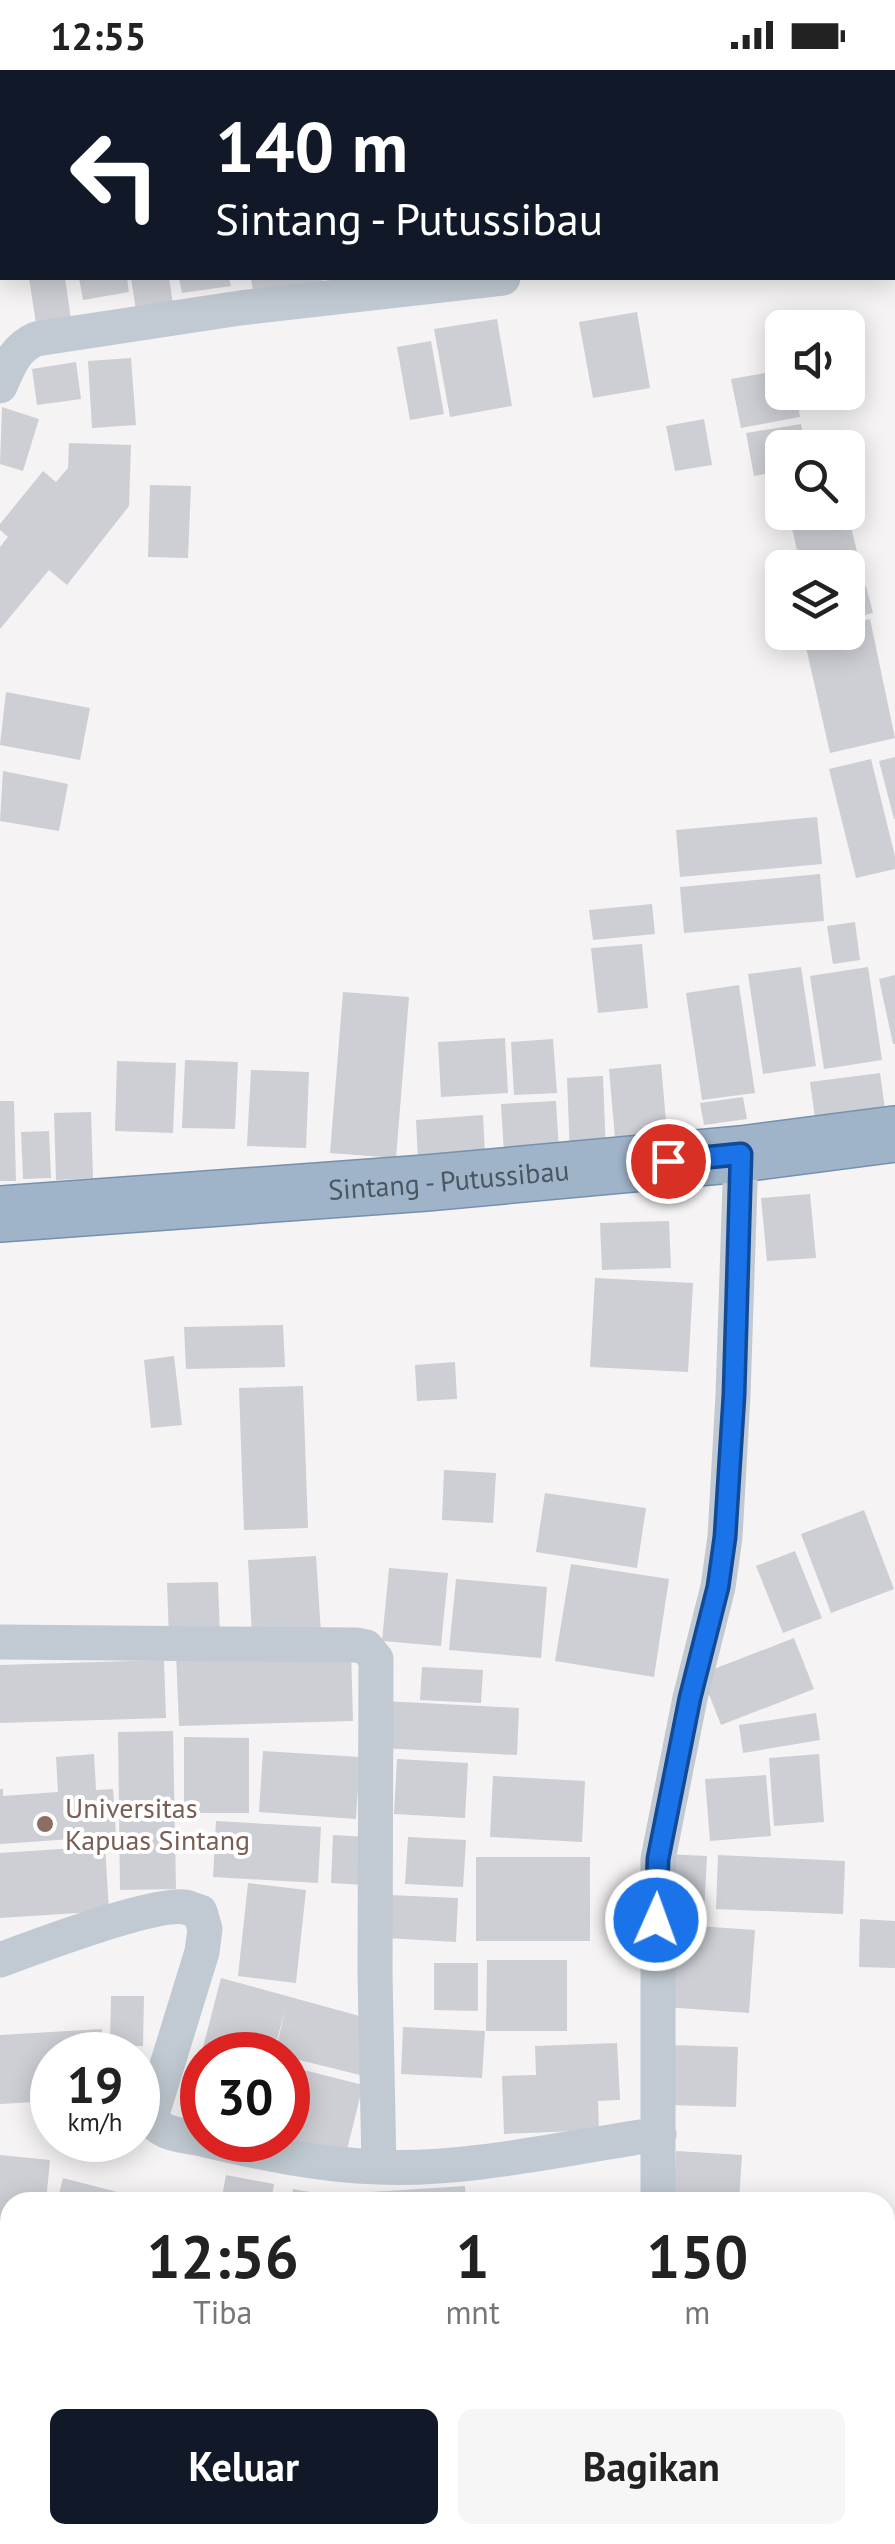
<!DOCTYPE html>
<html lang="id">
<head>
<meta charset="utf-8">
<style>
	body { margin:0; font-family:"PT Sans",sans-serif; background:#f6f6f6; color:#222; height:100vh; display:flex; flex-direction:column; font-size:38px; white-space:nowrap }
	* { box-sizing:border-box; margin:0 }
	p { font-size:32px; color:#767676 }
	.icon { flex:none; width:55px; height:55px; fill:none; stroke:currentColor; stroke-width:2; stroke-linecap:round; stroke-linejoin:round }
	.map { position:relative; flex:1; overflow:hidden }
	.sheet { position:absolute; left:0px; top:2122px; width:895px; height:352px; display:flex; flex-direction:column; background:#fff; border-radius:30px 30px 0 0; box-shadow:0 5px 25px #0003 }
	.sheet>* { flex:none }
	.hud { position:absolute; left:0px; top:0px; width:895px; height:210px; box-shadow:0 5px 25px #0003; background:#111827; color:#fff; overflow:hidden }
	.tools { position:absolute; left:765px; top:240px; display:grid; gap:20px }
	.tools a { display:grid; place-items:center; width:100px; height:100px; border-radius:15px; background:#fff; box-shadow:0 5px 25px #0003; font-size:50px }
	.speed { position:absolute; left:30px; top:1962px; display:flex; gap:20px; font-size:50px; font-weight:700; text-align:center }
	.speed>* { display:grid; place-content:center; width:130px; height:130px; border-radius:50%; background:#fff; box-shadow:0 5px 25px #0003; line-height:1 }
	.speed small { font-size:25px; font-weight:400 }
	.speed .limit { border:15px solid #d22; background:#fff; color:#111 }
	.pin { position:absolute; display:grid; place-items:center; width:85px; height:85px; color:#fff; margin:-42px; border:5px solid #fff; border-radius:50%; box-shadow:0 2px 10px #0007 }
	.me { position:absolute; width:110px; margin:-55px; rotate:2deg; stroke-linejoin:round; filter:drop-shadow(0 0 8px #0008) }
	.turn { display:flex; align-items:center; gap:35px; height:210px; padding:0 50px; font-size:45px }
	.turn .icon { width:130px; height:130px; stroke-width:2.5 }
	.turn b { display:block; font-size:70px; line-height:85px }
	.eta { display:flex; justify-content:space-evenly; align-items:center; height:170px; text-align:center }
	.eta b { font-size:60px; font-weight:700; line-height:70px }
	.button { display:flex; gap:20px; margin-top:auto; padding:20px 50px }
	.button a { flex:1; height:115px; border-radius:15px; background:#111827; color:#fff; font-size:40px; font-weight:700; line-height:115px; text-align:center }
	.button a+a { background:#f6f6f6; color:#222 }
	.status { display:flex; justify-content:space-between; align-items:center; height:70px; padding:0 50px; background:#fff; direction:ltr }
	.status svg { height:28px; fill:currentColor }
	.map>svg:first-child { display:block }
	.building { fill:#cdcfd5 }
	.lines { fill:none; stroke-linecap:round; stroke-linejoin:round }
	.trunk-casing { stroke:#7690ad; stroke-width:58 }
	.minor { stroke:#c1cad2; stroke-width:35 }
	.trunk { stroke:#9fb4c9; stroke-width:55 }
	.route-casing { stroke:#114b97; stroke-width:25 }
	.route { stroke:#1a73e8; stroke-width:18 }
	.education-dot { fill:#8d6e63; stroke:#fff; stroke-width:4 }
	.labels { text-anchor:middle; stroke-width:8; stroke-linejoin:round; paint-order:stroke }
	.street-label { font-size:28px; fill:#4a5661; stroke:#fff }
	.education-label { font-size:28px; fill:#785e54; stroke:#fff; text-anchor:start }
</style>
</head>
<body>
<div class="status"><b>12:55</b><svg viewBox="0 0 49 12"><path d="M0 12V9h3v3zM5 12V6h3v6zM10 12V3h3v9zM15 12V0h3v12zM26 1h20v11H26zM47 4h2v5h-2z"/></svg></div>
<div class="map">
<svg width="895" height="2474" viewBox="0 0 895 2474">
	<rect width="100%" height="100%" fill="#f5f3f3"/>
	<path class="building" d="M29,208H65L71,249L36,254Z
		M79,208H127L129,222L83,230Z
		M131,208H169L174,241L137,247Z
		M179,208H229L231,216L182,223Z
		M251,208H322L325,225L255,236Z
		M637,242L650,318L593,328L579,252Z
		M497,249L512,336L450,347L434,259Z
		M431,271L444,344L410,350L397,277Z
		M131,288L136,355L92,358L88,291Z
		M76,292L81,329L37,335L32,299Z
		M782,300V322H796L800,347L741,358L731,309Z
		M2,337L39,349L23,401L0,394Z
		M704,349L712,395L675,401L666,356Z
		M801,354L805,378H782V401L754,406L746,363Z
		M69,373L131,375L129,436L67,515L49,500L0,559V477L8,467L0,460V454L43,401L56,412L68,398Z
		M150,415L191,416L188,488L148,487Z
		M786,442H818V444L788,451Z
		M848,445L864,510L848,514V498H801L792,458Z
		M782,497V525L777,526L771,500Z
		M866,516L873,543L848,549V521Z
		M870,549L895,668L830,683L803,564L848,562V554Z
		M6,622L90,638L80,690L0,675Z
		M895,687V749H894L879,691Z
		M871,689L895,786V799L856,808L829,699Z
		M3,701L68,714L59,761L0,751Z
		M817,747L822,794L680,807L676,760Z
		M820,804L824,851L684,863L680,817Z
		M652,834L655,864L593,870L589,840Z
		M855,852L860,890L833,894L827,856Z
		M642,874L648,938L598,943L591,878Z
		M801,897L816,996L763,1004L748,904Z
		M868,897L882,990L824,999L810,906Z
		M895,905V974H893L879,909Z
		M739,915L755,1023L702,1030L686,923Z
		M343,922L409,927L396,1088L330,1083Z
		M505,968L508,1023L441,1027L438,972Z
		M553,969L557,1023L514,1025L511,972Z
		M185,990L238,992L235,1059L182,1058Z
		M117,991L176,993L173,1063L115,1061Z
		M661,994L667,1063L615,1068L609,999Z
		M251,1000L309,1002L306,1078L247,1076Z
		M880,1003L885,1039L815,1048L810,1012Z
		M603,1006L606,1084L570,1085L567,1008Z
		M743,1027L747,1049L704,1055L700,1033Z
		M0,1031H14L16,1111H0Z
		M556,1031L559,1081L504,1084L501,1034Z
		M91,1042L93,1108L56,1110L54,1043Z
		M483,1045L485,1086L418,1090L416,1050Z
		M49,1061L51,1108L23,1109L21,1062Z
		M810,1124L816,1188L767,1191L761,1128Z
		M669,1151L671,1198L602,1200L600,1153Z
		M595,1208L693,1213L688,1302L590,1297Z
		M283,1255L285,1297L186,1299L184,1257Z
		M174,1286L182,1355L151,1358L144,1290Z
		M455,1292L457,1329L417,1331L415,1295Z
		M303,1316L308,1458L244,1460L239,1318Z
		M444,1400L496,1403L493,1453L442,1450Z
		M545,1423L646,1438L637,1498L536,1482Z
		M864,1440L894,1519L831,1543L801,1464Z
		M795,1481L822,1548L783,1563L756,1496Z
		M316,1486L321,1563L252,1566L248,1490Z
		M571,1494L669,1509L654,1607L555,1591Z
		M389,1498L448,1503L441,1576L382,1571Z
		M456,1509L547,1517L541,1588L449,1580Z
		M218,1512L220,1566L169,1568L167,1513Z
		M794,1568L814,1619L721,1655L701,1604Z
		M351,1578L353,1651L179,1656L176,1583Z
		M164,1590L166,1648L0,1653V1595Z
		M422,1597L483,1600L481,1633L420,1630Z
		M383,1631L519,1638L517,1685L380,1678Z
		M816,1643L820,1670L743,1683L739,1655Z
		M173,1661L176,1819L120,1820L118,1662Z
		M184,1667L249,1668V1743H184Z
		M263,1681L360,1687L356,1749L259,1742Z
		M94,1684L96,1720L113,1719L116,1766L0,1774V1719H3V1726L58,1722L56,1687Z
		M819,1684L824,1752L774,1756L769,1688Z
		M397,1689L468,1693L465,1748L394,1744Z
		M766,1705L771,1766L710,1771L705,1709Z
		M493,1706L585,1711L582,1772L490,1767Z
		M216,1751L321,1757L318,1813L213,1807Z
		M333,1765L368,1767L365,1815L331,1813Z
		M408,1767L466,1770L463,1817L405,1814Z
		M105,1776L109,1841L0,1848V1783Z
		M665,1784L707,1786L704,1843L663,1841Z
		M718,1785L845,1791L843,1844L716,1839Z
		M476,1787H590V1871H476Z
		M248,1813L306,1820L296,1913L238,1906Z
		M389,1825L458,1828L456,1872L387,1868Z
		M860,1849L895,1851V1898L859,1897Z
		M669,1854L755,1860L749,1943L664,1937Z
		M487,1890H567V1961H486Z
		M434,1893H478V1941L434,1940Z
		M221,1908L374,1950L360,2005L275,1984L285,1940L273,1985H201Z
		M111,1926H144L143,1976L110,1975Z
		M403,1957L485,1961L482,2008L401,2004Z
		M102,1959L103,1985H52V2031L0,2034V1965Z
		M617,1973L620,2030L598,2031L599,2060L504,2064L502,2006L536,2005L535,1976Z
		M670,1975L738,1977L736,2037L668,2035Z
		M201,1986H202V2047L187,2043Z
		M288,1996L363,2015L345,2088L288,2070Z
		M676,2081L742,2085L739,2132H673Z
		M0,2085L50,2090L46,2132H10V2173L0,2172Z
		M226,2105L274,2114L271,2132H221Z
		M63,2108L125,2124L123,2132H57Z
		M465,2116L466,2132H371V2122Z
		M293,2119L337,2127L336,2132H291Z
		M0,2212H7L3,2248H0Z
		M885,2424L895,2425V2474L867,2473V2465H885Z
		M497,2465H579L578,2474H496Z
		M821,2465H859V2474L821,2472Z"/>
	<g class="lines">
		<g class="trunk-casing">
			<g id="trunk">
				<path id="s1" d="M0,1144L426,1113L741,1084L895,1064"/>
			</g>
		</g>
		<path class="minor" d="M606,0L607,2
			M0,316C9,296 15,278 36,269L240,238L503,208
			M0,1572L356,1575L366,1577L376,1589L375,1904L379,2097
			M0,1890C35,1877 154,1832 185,1837C190,1838 195,1841 200,1842L205,1859L202,1882L151,2047C159,2065 184,2065 202,2069
			M205,2070C261,2083 320,2095 378,2097C468,2101 570,2077 659,2064
			M658,2132V1789L690,1628L718,1517L725,1467L733,1325L741,1084
			M126,2474V2465
			M655,2474V2465"/>
		<use href="#trunk" class="trunk"/>
	</g>
	<g class="lines">
		<g class="route-casing">
			<path id="route" d="M656,1850L658,1789L690,1628L718,1517L725,1467L734,1325L741,1084L668,1091"/>
		</g>
		<use href="#route" class="route"/>
	</g>
	<circle class="education-dot" cx="45" cy="1754" r="10"/>
	<g class="labels">
		<g class="street-label">
			<text dy="10" stroke="none"><textPath href="#s1" startOffset="450">Sintang - Putussibau</textPath></text>
		</g>
		<g class="education-label">
			<text x="65" y="1748">Universitas<tspan x="65" dy="32">Kapuas Sintang</tspan></text>
		</g>
	</g>
</svg>
<div class="tools">
<a><svg class="icon" aria-label="sound" viewBox="0 0 24 24"><path d="M4 9h4l5-4v14l-5-4H4zM17 9q2 3 0 6"/></svg></a>
<a><svg class="icon" aria-label="search" viewBox="0 0 24 24"><circle cx="10" cy="10" r="6"/><path d="M15 15l6 6"/></svg></a>
<a><svg class="icon" aria-label="layers" viewBox="0 0 24 24"><path d="M12 4l9 5-9 5-9-5zM3 14l9 5 9-5"/></svg></a>
</div>
<div class="speed"><div>19<small>km/h</small></div><div class="limit">30</div></div>
<div class="pin" style="left:668px;top:1091px;background:#d93025"><svg class="icon" aria-label="arrive" viewBox="0 0 24 24"><path d="M6 21V4h12l-3 4 3 4H6"/></svg></div>
<svg class="me" style="left:656px;top:1850px" viewBox="-20 -20 40 40"><circle r="17" fill="#1a73e8" stroke="#fff" stroke-width="3"/><path d="M0-11L8 9 0 5-8 9z" fill="#fff"/></svg>
<div class="hud">
<div class="turn"><svg class="icon" aria-label="left" viewBox="0 0 24 24"><path d="M17 20v-9H6M10 6l-5 5 5 5"/></svg><div><b>140 m</b>Sintang - Putussibau</div></div>
</div>
<section class="sheet">
<div class="eta">
<div><b>12:56</b><p>Tiba</p></div>
<div><b>1</b><p>mnt</p></div>
<div><b>150</b><p>m</p></div>
</div>
<div class="button"><a>Keluar</a><a>Bagikan</a></div>
</section>
</div>
</body>
</html>
